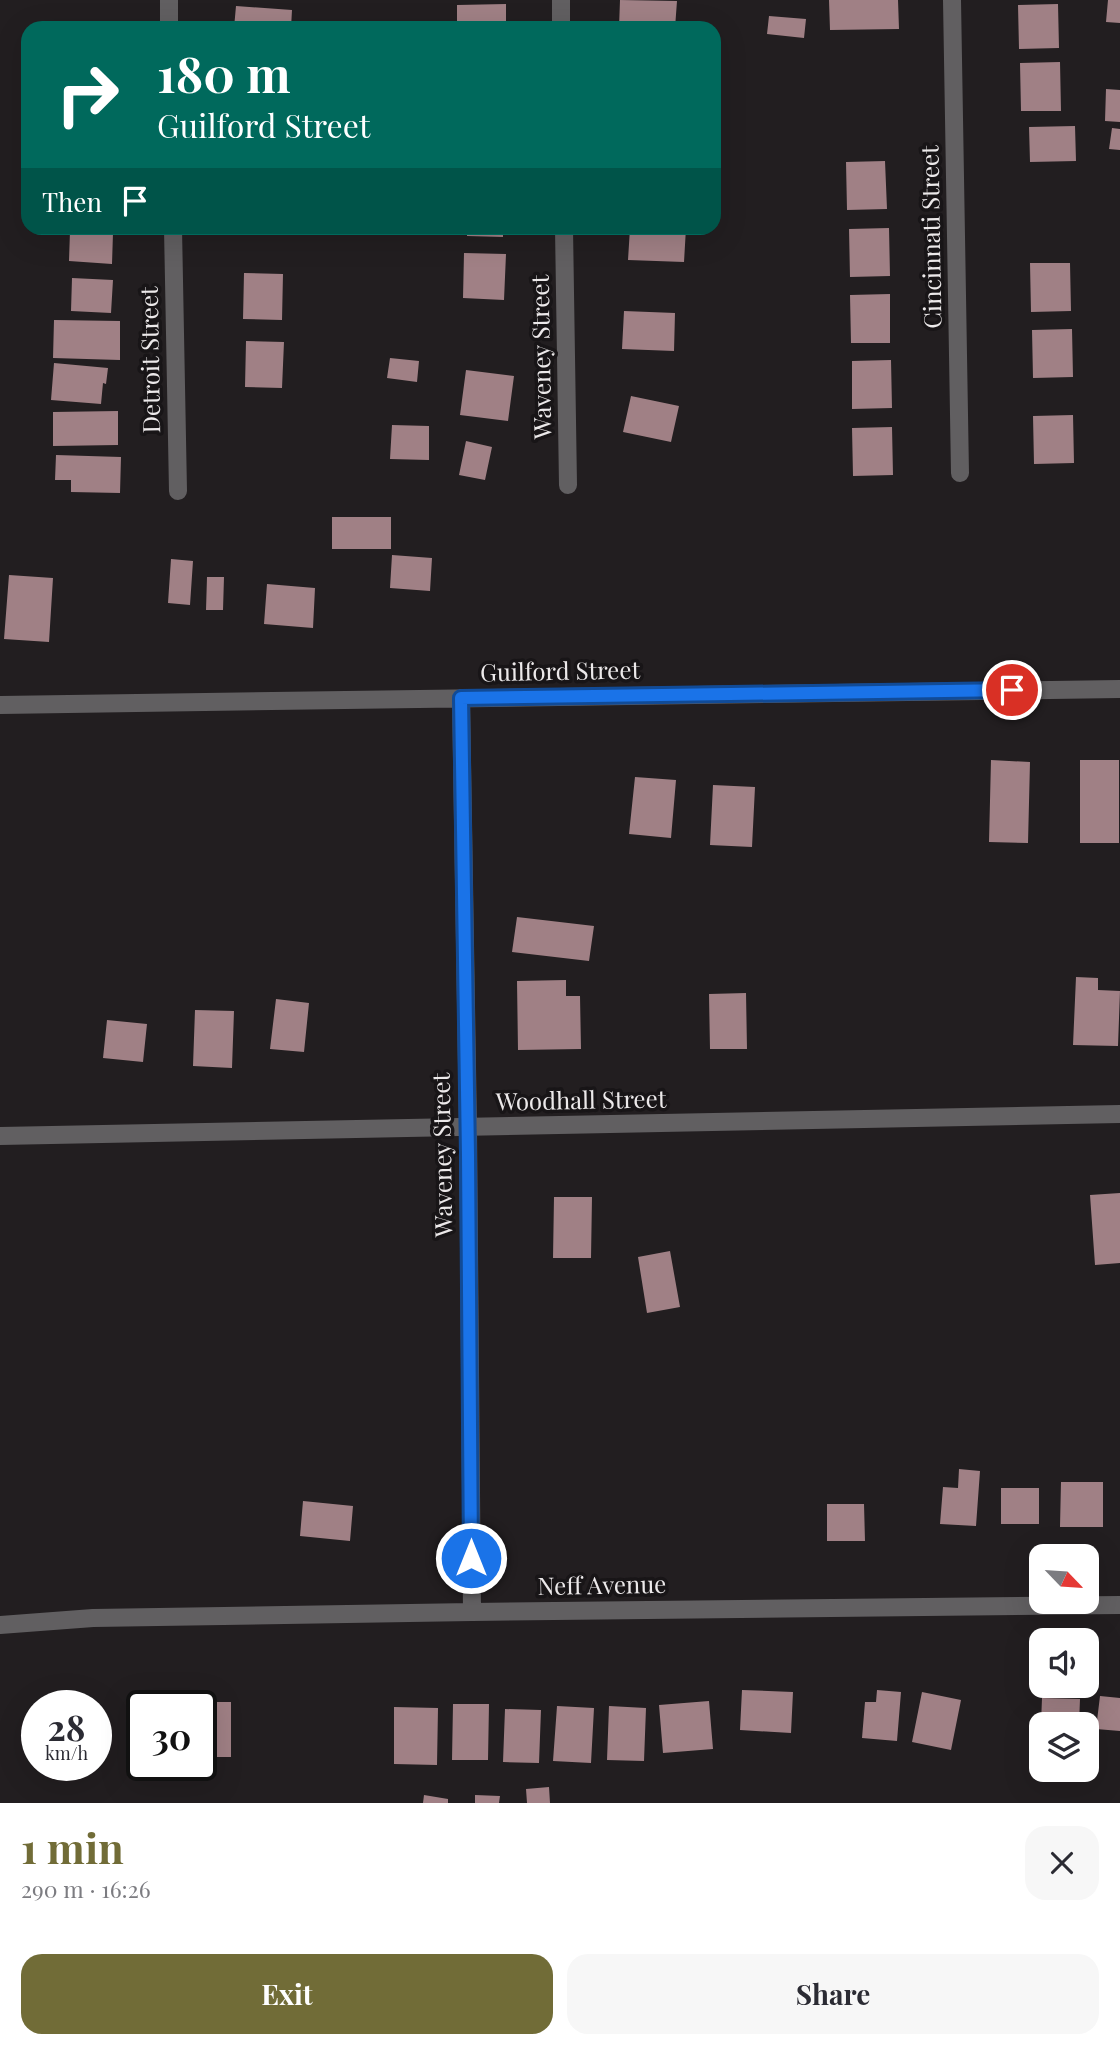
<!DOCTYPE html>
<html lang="en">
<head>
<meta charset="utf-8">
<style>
	body { margin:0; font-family:"Playfair Display",serif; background:#f7f7f7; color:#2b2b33; height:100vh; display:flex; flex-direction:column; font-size:26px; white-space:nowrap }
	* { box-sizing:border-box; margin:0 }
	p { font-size:23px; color:#7c7c81 }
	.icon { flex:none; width:38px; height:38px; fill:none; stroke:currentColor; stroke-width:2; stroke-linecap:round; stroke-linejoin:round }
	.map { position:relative; height:1803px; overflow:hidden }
	.details { display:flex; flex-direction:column; background:#fff; flex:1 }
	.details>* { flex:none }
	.hud { position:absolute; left:21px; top:21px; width:700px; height:214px; border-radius:21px; box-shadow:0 7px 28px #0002; background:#00695c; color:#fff; overflow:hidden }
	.needle { width:46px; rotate:115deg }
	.tools { position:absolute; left:1029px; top:1544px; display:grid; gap:14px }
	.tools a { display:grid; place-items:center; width:70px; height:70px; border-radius:14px; background:#fff; box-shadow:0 7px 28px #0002; font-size:35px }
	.speed { position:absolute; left:21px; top:1690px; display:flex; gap:14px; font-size:35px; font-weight:700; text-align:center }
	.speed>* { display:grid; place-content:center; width:91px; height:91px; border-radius:50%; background:#fff; box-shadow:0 7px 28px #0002; line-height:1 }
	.speed small { font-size:18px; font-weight:400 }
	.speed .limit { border:4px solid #111; border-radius:10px; background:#fff; color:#111 }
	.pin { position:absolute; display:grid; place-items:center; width:60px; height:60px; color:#fff; margin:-30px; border:4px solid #fff; border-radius:50%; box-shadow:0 2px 7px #0007 }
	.me { position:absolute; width:77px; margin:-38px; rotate:0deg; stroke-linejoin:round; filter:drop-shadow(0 0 5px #0008) }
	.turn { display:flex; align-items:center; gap:24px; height:147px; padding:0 21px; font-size:32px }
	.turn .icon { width:91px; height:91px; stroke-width:2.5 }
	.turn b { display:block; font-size:49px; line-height:60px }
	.then { display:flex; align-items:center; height:66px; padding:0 21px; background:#0003; gap:14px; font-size:26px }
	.round { display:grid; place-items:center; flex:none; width:74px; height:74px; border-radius:21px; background:#f7f7f7 }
	.head { display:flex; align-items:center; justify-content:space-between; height:119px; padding:0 21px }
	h1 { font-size:42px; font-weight:700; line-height:52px; color:#716c37 }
	.primary-button { display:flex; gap:14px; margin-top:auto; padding:14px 21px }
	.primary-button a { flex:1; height:80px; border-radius:21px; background:#716c37; color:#fff; font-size:28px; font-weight:700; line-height:80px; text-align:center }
	.primary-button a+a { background:#f7f7f7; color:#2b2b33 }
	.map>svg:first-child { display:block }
	.building { fill:#a08085 }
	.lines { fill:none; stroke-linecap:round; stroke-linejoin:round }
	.street { stroke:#615f61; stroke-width:18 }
	.route-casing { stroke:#114b97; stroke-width:18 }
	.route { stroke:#1a73e8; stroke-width:12 }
	.labels { text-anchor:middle; stroke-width:7; stroke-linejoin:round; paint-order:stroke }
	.street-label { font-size:24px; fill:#ece9ea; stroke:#181517 }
</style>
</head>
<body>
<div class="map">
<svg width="1120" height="1803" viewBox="0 0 1120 1803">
	<rect width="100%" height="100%" fill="#221e20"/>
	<path class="building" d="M620,0L677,1L675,28H619Z
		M829,0H898L899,29L830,30Z
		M1108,0H1120V23L1106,22Z
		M506,4V28H457V5Z
		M1058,4L1059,48L1019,49L1018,5Z
		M236,6L292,10L291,28H234Z
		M769,16L806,19L804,38L767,34Z
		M1060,62L1061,111H1021L1020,63Z
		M1106,89L1120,90V122L1105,121Z
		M1075,126L1076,161L1030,162L1029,127Z
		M1112,128L1120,129V150L1109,149Z
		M885,161L887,209L847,210L846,162Z
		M467,228H503V237L467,236Z
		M630,228H686L684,262L628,260Z
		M889,228L890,276L850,277L849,229Z
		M70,231L113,233L112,264L69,261Z
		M464,253L506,254L504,300L463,298Z
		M1030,263H1070L1071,311L1031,312Z
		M244,273L283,274L282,320L243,319Z
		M72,278L113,280L111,313L71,311Z
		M890,294V343H851L850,295Z
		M624,311L675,313L674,351L622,349Z
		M54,320L120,321V360L53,358Z
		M1072,329L1073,377L1033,378L1032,330Z
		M246,341L284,342L282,388L245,387Z
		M390,358L419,361L417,382L387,378Z
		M891,360L892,408L852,409V361Z
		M54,363L108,368L106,384L103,383L101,404L51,400Z
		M466,370L514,376L508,421L460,415Z
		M631,396L679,406L671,442L623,432Z
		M118,411V445L53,446V412Z
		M1073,415L1074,463L1034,464L1033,416Z
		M392,425L429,426V460L390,459Z
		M892,427L893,475L853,476L852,428Z
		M466,441L492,447L485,480L459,475Z
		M56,455L121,457L120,493L71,492V480H55Z
		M332,517H391V549H332Z
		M392,555L432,558L430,591L390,588Z
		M171,559L193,561L190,605L168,603Z
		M9,575L53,578L49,642L4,639Z
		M207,577H224L223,610H206Z
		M267,584L315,588L313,628L264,624Z
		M991,760L1030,762L1028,843L989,842Z
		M1080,760H1119V843H1080Z
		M635,777L676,780L671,838L629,834Z
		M713,785L755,787L752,847L710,845Z
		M517,917L594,926L589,961L512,952Z
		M1076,977L1098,978V990L1120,991L1118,1046L1073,1045Z
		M566,980V996H580L581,1049L518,1050L517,981Z
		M746,993L747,1049H710L709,994Z
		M276,999L309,1003L304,1052L270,1049Z
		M195,1010L234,1011L232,1068L193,1066Z
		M107,1020L147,1024L143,1062L103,1058Z
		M1120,1193V1263L1095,1265L1090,1195Z
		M554,1197H592L591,1258H553Z
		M670,1251L680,1307L647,1313L638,1257Z
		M959,1469L980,1471L976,1526L940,1524L943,1487L958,1488Z
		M1061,1482H1103V1527H1060Z
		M1001,1488H1039V1524H1001Z
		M303,1501L353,1506L350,1541L300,1536Z
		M827,1504H864L865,1541H827Z
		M742,1690L793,1692L791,1733L740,1730Z
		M877,1690L901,1692L897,1741L862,1738L865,1702H876Z
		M922,1692L961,1700L951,1750L912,1742Z
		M1100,1696L1120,1698V1731L1096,1729Z
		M1042,1698L1080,1699L1079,1724H1041Z
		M709,1701L713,1749L663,1753L659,1705Z
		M191,1702H231V1757H201V1706H191Z
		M453,1704H489L488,1760H452Z
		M557,1706L594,1708L591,1763L553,1761Z
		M609,1706L646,1708L644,1761L607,1760Z
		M394,1707L438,1708L437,1765L394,1764Z
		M505,1709L541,1710L539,1763L503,1762Z
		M549,1787L550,1803H527L526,1789Z
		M424,1795L448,1799V1803H423Z
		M475,1795L500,1796L499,1803H475Z"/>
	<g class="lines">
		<path class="street" d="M169,0V28
			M561,0V28
			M952,0L960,473
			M173,228L178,491
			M564,228L568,485
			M461,698L468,1128L472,1612
			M0,705L1120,689
			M0,1136L1120,1114
			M0,1625L93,1618L472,1612L1120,1605"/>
	</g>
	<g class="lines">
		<g class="route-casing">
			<path id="route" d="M471,1558L468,1155L461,698L1012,690"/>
		</g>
		<use href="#route" class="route"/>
	</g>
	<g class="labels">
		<g class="street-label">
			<text transform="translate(932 237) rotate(-91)" y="8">Cincinnati Street</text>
			<text transform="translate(542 357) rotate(-91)" y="8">Waveney Street</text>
			<text transform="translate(151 360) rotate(-91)" y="8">Detroit Street</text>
			<text transform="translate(560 672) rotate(-1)" y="8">Guilford Street</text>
			<text transform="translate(581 1101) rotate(-1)" y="8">Woodhall Street</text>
			<text transform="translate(443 1155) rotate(-91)" y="8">Waveney Street</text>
			<text transform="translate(602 1586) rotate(-1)" y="8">Neff Avenue</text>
		</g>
	</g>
</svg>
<div class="tools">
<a><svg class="needle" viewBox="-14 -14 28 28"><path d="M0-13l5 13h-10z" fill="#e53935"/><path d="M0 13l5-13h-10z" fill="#7c7c81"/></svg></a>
<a><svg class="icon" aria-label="sound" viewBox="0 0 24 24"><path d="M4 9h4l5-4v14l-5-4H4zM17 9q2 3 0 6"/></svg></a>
<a><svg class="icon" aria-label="layers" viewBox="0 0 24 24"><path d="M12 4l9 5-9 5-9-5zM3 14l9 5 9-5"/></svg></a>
</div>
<div class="speed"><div>28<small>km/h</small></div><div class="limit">30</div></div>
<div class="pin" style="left:1012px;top:690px;background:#d93025"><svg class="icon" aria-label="arrive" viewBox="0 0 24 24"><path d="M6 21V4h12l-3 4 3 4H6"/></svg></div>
<svg class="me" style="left:471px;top:1558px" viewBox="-20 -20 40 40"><circle r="17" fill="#1a73e8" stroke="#fff" stroke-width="3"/><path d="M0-11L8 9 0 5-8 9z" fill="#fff"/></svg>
<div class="hud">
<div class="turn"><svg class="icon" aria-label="right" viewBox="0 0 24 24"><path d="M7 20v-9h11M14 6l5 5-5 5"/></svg><div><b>180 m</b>Guilford Street</div></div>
<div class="then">Then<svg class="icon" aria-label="arrive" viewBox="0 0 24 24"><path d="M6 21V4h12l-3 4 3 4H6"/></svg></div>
</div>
</div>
<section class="details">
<div class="head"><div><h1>1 min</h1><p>290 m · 16:26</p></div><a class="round"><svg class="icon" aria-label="close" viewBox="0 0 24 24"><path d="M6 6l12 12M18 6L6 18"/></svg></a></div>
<div class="primary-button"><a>Exit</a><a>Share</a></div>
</section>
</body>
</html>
